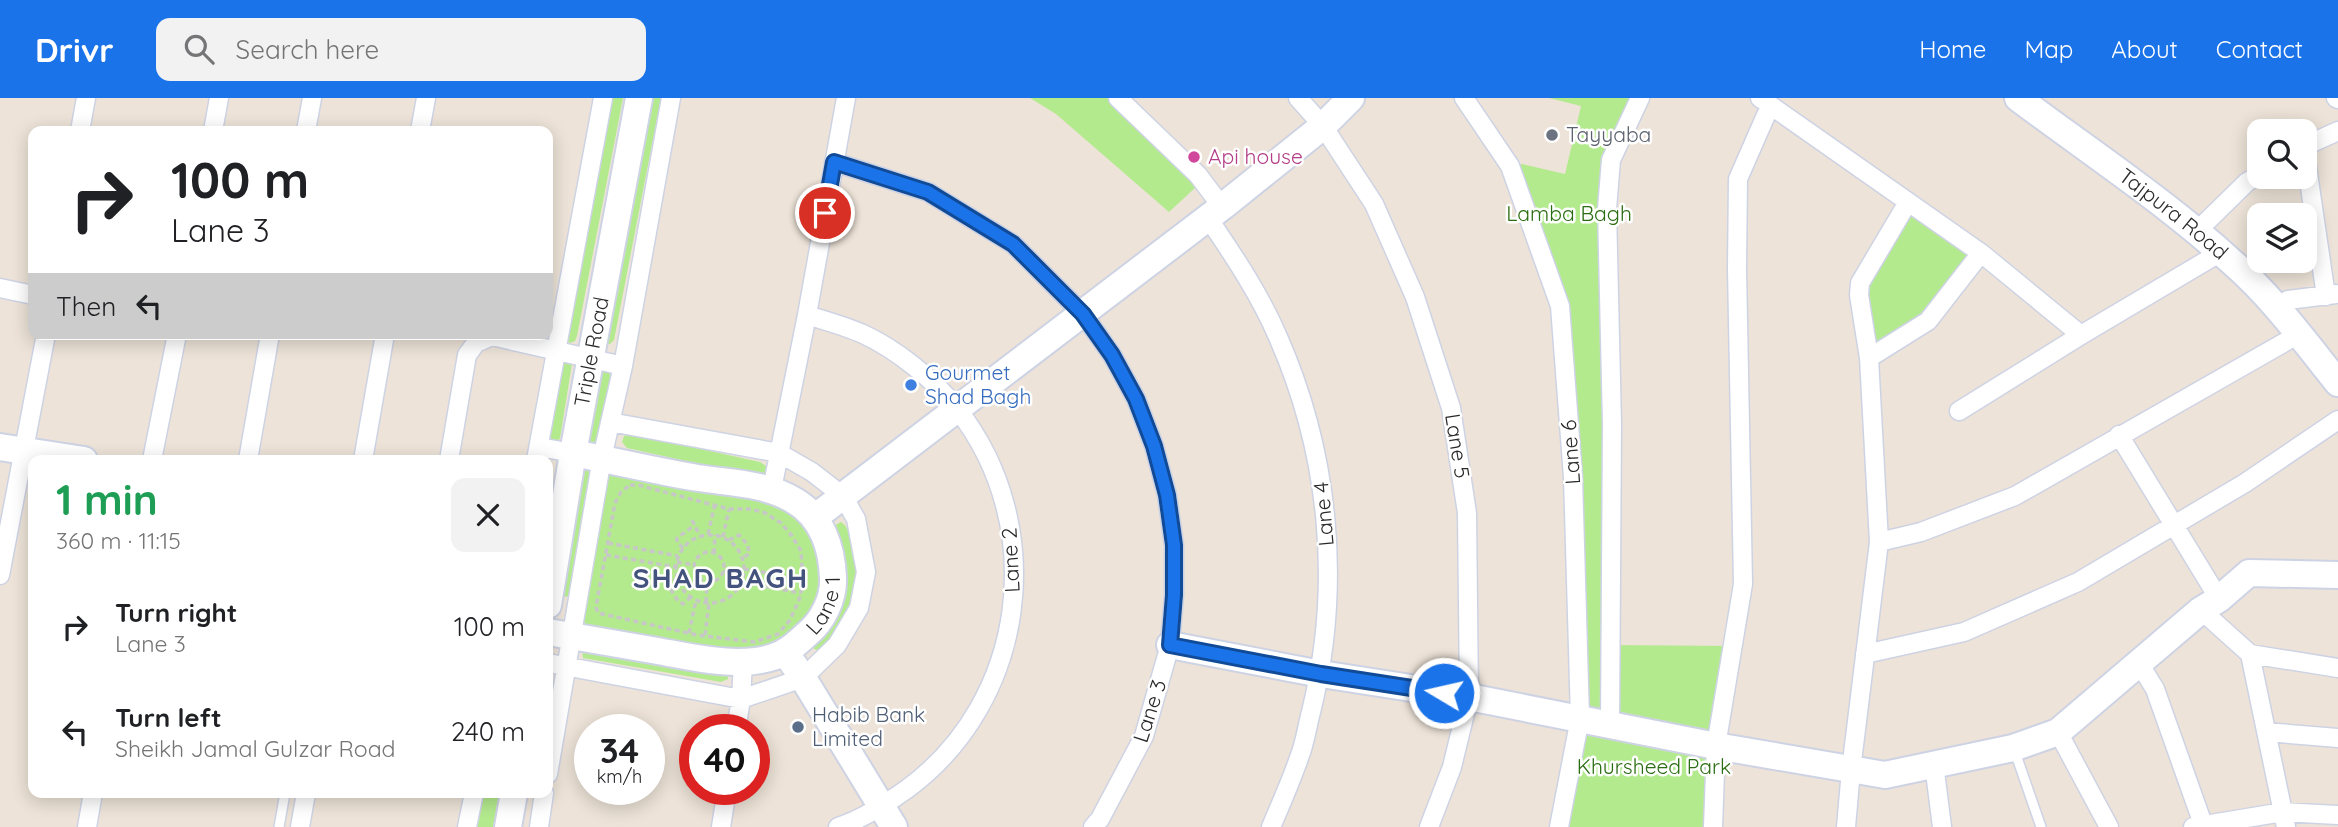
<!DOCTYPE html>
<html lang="en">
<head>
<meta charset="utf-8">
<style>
	body { margin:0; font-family:Quicksand,sans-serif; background:#f2f2f2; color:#202124; height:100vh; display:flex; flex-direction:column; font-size:26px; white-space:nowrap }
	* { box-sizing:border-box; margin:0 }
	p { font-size:23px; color:#757577 }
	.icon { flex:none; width:38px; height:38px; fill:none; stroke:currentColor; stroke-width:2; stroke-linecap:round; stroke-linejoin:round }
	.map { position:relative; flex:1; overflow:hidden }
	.details { position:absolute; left:28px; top:357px; width:525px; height:343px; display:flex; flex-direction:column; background:#fff; border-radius:14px; box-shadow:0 4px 18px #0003 }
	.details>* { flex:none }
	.banner { position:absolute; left:28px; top:28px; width:525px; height:214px; border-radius:14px; box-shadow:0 4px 18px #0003; background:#fff; color:#202124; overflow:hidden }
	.tools { position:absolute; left:2247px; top:21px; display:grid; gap:14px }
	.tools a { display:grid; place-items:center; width:70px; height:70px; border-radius:14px; background:#fff; box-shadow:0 4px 18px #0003; font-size:35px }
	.speed { position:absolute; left:574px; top:616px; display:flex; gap:14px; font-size:35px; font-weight:700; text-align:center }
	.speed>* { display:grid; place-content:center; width:91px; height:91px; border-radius:50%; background:#fff; box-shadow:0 4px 18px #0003; line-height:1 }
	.speed small { font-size:18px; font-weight:400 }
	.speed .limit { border:10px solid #d22; background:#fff; color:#111 }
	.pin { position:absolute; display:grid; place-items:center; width:60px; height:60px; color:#fff; margin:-30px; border:4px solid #fff; border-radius:50%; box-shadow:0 2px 7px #0007 }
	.me { position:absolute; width:77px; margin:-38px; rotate:279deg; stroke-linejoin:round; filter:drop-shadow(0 0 5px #0008) }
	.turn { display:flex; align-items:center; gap:24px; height:147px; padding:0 28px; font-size:32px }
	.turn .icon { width:91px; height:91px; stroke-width:2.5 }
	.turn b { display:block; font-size:49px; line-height:60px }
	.then { display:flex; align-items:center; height:66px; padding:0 28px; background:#0003; gap:14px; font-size:26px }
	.round { display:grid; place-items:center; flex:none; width:74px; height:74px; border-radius:14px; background:#f2f2f2 }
	.summary { display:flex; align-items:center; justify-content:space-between; height:119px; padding:0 28px }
	h1 { font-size:42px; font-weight:700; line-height:52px; color:#1e9e55 }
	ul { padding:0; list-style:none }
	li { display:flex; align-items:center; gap:21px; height:105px; padding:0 28px }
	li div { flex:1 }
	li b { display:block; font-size:26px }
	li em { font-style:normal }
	header { display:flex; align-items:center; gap:42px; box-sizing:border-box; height:98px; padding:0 35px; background:#1a73e8; color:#fff }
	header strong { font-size:33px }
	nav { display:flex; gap:38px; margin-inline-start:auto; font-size:24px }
	.search { width:490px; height:63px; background:#f2f2f2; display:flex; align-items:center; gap:18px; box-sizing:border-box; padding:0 24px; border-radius:14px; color:#757577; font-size:26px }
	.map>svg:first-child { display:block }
	.green { fill:#b4ea8e }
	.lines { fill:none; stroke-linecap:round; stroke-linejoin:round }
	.lane-casing { stroke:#ced3e4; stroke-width:12 }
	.street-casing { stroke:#ced3e4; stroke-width:21 }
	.secondary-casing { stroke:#ced3e4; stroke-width:30 }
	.path { stroke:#c7c7c7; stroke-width:3.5; stroke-dasharray:5 3.5; stroke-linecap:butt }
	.lane { stroke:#fff; stroke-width:9 }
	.street { stroke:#fff; stroke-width:18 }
	.secondary { stroke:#fff; stroke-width:26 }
	.route-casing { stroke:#114b97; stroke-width:18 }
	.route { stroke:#1a73e8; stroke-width:12 }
	.worship-dot { fill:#6b7280; stroke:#fff; stroke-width:2.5 }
	.hotel-dot { fill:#d1479c; stroke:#fff; stroke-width:2.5 }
	.shop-dot { fill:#3f7fe0; stroke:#fff; stroke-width:2.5 }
	.service-dot { fill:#5c6f8a; stroke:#fff; stroke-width:2.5 }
	.labels { text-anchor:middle; stroke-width:5; stroke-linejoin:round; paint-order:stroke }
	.worship-label { font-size:21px; fill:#5b616d; stroke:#fff; text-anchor:start }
	.hotel-label { font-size:21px; fill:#b23c85; stroke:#fff; text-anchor:start }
	.park-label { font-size:21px; fill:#2b6d12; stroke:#fff }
	.street-label { font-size:21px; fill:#292929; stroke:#fff }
	.shop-label { font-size:21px; fill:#366cbe; stroke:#fff; text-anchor:start }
	.service-label { font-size:21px; fill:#4e5e75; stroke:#fff; text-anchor:start }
	.district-label { font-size:28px; font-weight:bold; letter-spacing:2px; fill:#44537e; stroke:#fff }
</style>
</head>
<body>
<header>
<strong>Drivr</strong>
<div class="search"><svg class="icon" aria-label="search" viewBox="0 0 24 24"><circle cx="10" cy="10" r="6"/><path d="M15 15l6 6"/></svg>Search here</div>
<nav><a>Home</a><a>Map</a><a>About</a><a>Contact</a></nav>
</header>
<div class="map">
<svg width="2338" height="729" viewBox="0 0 2338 729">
	<rect width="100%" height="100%" fill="#ede3d8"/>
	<path class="green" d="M609,0H623L577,238L575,243L570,245L566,243Z
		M644,0H661L614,242L610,246H606Z
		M1030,0H1111L1196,89L1169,114L1056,16Z
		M1549,0H1640L1611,62V547L1732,548L1713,729H1559L1580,620L1560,208L1510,68L1522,66L1565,76L1581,8Z
		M1908,104L1981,155L1928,223L1869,260L1859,197Z
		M571,262L572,266L560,340L558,344H547L560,263Z
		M610,270L611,287L599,347H588L595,272Z
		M632,336L760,364L766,368L765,376L758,379L627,350L622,344L624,338Z
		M606,368L757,398L794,415L812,437L821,465V493L814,512L798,535L750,558L580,527Z
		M585,370L593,373L574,493C569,498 567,500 560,498L580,373Z
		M841,424C849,429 850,439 852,448C855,461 861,478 858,492C852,515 836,536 821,553L814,551L812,547L834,428Z
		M582,551L728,575V581L721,584L583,560Z
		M479,695H499L493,729H473Z"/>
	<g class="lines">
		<g class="lane-casing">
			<path id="lane" d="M2014,651L2041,729
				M279,729L285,695"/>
		</g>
		<g class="street-casing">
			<path id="street" d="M1118,0L1198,77L1222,109
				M1298,0L1323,28L1374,106L1415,199L1451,310L1467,415L1469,599L1452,669L1429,729
				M1464,0L1510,68L1560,208L1573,379L1580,620L1559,729
				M1760,0L1981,155L2081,237
				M2336,0L2338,1
				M80,33L86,0
				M213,33L219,0
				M306,33L312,0
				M420,33L426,0
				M2305,48L2338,33
				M2305,55L2326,198
				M834,64L928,94L1013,146L1083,216L1112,257L1136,301L1154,348L1167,397L1174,447V497L1170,547L1144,638L1100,721L1093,729
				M1208,120C1234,158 1260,197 1278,239C1330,357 1342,489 1311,614C1307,629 1305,645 1299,660C1291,683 1281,706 1271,729
				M2197,133L2247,84L2259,77
				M0,190L33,197
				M2276,210L2288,202L2336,196
				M807,217C826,223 845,228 863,236C896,251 936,283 958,312C1049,429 1027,603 907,691C886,706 863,721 838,729
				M1869,260L1928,223L1981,155
				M1959,313L2081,237L2221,154
				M2119,337L2219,501
				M539,349L573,355
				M152,362L177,236
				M248,362L270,236
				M363,362L385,236
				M449,362L467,257L476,245L492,238L623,268
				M536,362L603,0
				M772,391L807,217L846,0
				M1879,444L1921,434L2015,398L2299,236
				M0,477L46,236
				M2201,512L2250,556L2338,570
				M1865,556L1964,534L2078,484L2245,385L2338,322
				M2250,556L2286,729
				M548,565L741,601L803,580L837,547L859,510L866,474L856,421L843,398L812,374L779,355L610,324
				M2139,565L2155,591L2204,729
				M1610,626L1612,326L1607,111L1611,62L1640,0
				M736,632L741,601L743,564
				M2058,634L2109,729
				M2266,634L2338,640
				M1934,666L1942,729
				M548,676L602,360L623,268L671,0
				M87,729L93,695
				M300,729L306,695
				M467,729L474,695
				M539,729L544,695
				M721,729L727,691
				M1713,729L1716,648L1743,486L1737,170L1738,81L1770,8
				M1846,729L1851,672L1879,444L1869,260L1859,197L1860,185L1908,104
				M2193,729L2283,714L2338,717"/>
		</g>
		<g class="secondary-casing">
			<g id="secondary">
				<path id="s1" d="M2018,0C2090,54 2166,104 2233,165C2273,200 2305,244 2338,285"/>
				<path d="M0,349L84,362"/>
				<path d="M814,420L1222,109L1323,28L1351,0"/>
				<path id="s2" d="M548,507L573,355L639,0"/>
				<path id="s3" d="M548,534C583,540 617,546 652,552C687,558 738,571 773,559C787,555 797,545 807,536C823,523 834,500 833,480C832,450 822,419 795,403C766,385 730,385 698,380C656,373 615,363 573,355"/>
				<path d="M1170,547L1321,576L1469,599L1716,648L1885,677L2013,650L2058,634L2201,512L2219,501L2249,475L2338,477"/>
				<path d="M785,554L803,580L894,729"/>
				<path d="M508,729L514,695"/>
			</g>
		</g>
		<path class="path" d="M630,387H638L729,411H751L765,415L781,425L792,438L801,453L803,486L799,502L790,522L778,536L754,544L697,537L598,515L596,509L615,405L621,394Z
			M692,422L700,438
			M708,436L715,406
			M676 471a34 34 0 1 1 68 0a34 34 0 1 1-68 0Z
			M723,439L729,411
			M729,442L739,437L748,447L749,456L742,460
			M608,445L678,458
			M683,450L677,444V440L695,427
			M694 469a15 15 0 1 1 30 0a15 15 0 1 1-30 0Z
			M714,455L715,437
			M606,457L676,469
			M677,464L694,467
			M744,471L803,481
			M724,473L743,475
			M678,481L670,484L668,487L678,503L683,506L691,499
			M741,484L801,495
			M706,504L707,485
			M689,535L696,502
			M705,537L709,505"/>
		<use href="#lane" class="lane"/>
		<use href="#street" class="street"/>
		<use href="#secondary" class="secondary"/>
	</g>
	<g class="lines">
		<g class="route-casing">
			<path id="route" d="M825,115L834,64L928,94L1013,146L1083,216L1112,257L1136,301L1154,348L1167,397L1174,447V497L1170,547L1321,576L1444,595"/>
		</g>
		<use href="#route" class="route"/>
	</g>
	<circle class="worship-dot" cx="1552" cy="37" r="7"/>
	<circle class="hotel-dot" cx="1194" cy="59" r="7"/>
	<circle class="shop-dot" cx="911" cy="287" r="7"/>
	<circle class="service-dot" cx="798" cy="629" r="7"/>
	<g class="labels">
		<g class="worship-label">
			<text x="1566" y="44">Tayyaba</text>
		</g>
		<g class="hotel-label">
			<text x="1208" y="66">Api house</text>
		</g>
		<g class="park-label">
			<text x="1569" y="123">Lamba Bagh</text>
			<text x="1654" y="676">Khursheed Park</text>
		</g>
		<g class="street-label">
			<text dy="7" stroke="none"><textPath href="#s1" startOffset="194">Tajpura Road</textPath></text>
			<text dy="7" stroke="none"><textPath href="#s2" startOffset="257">Triple Road</textPath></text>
			<text transform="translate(1457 348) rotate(81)" y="7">Lane 5</text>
			<text transform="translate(1571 354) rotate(-94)" y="7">Lane 6</text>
			<text transform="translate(1324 416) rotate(-95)" y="7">Lane 4</text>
			<text transform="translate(1011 462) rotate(-93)" y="7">Lane 2</text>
			<text dy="7" stroke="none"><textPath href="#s3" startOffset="304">Lane 1</textPath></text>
			<text transform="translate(1150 613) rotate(-72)" y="7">Lane 3</text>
		</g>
		<g class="shop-label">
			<text x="925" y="282">Gourmet<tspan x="925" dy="24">Shad Bagh</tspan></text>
		</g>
		<g class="service-label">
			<text x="812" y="624">Habib Bank<tspan x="812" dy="24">Limited</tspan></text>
		</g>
		<g class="district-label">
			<text x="721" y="490">SHAD BAGH</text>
		</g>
	</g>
</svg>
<div class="tools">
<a><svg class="icon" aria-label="search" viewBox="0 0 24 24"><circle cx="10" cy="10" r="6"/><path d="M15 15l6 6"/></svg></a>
<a><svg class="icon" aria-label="layers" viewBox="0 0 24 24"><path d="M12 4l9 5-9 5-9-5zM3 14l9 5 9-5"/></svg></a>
</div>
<div class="speed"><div>34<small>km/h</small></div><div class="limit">40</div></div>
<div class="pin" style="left:825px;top:115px;background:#d93025"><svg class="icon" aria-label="arrive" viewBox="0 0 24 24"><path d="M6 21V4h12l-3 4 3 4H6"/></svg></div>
<svg class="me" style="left:1444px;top:595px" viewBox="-20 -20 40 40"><circle r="17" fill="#1a73e8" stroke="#fff" stroke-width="3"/><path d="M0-11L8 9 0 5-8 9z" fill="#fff"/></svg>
<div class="banner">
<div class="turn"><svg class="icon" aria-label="right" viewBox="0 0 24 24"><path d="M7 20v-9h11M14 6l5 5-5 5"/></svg><div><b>100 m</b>Lane 3</div></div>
<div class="then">Then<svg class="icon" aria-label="left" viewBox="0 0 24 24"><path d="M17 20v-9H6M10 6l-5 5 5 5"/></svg></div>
</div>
<section class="details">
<div class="summary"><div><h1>1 min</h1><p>360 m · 11:15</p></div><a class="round"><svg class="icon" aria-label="close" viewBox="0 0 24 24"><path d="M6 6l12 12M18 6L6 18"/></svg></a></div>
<ul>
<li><svg class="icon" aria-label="right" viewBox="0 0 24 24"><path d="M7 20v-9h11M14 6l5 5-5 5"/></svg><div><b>Turn right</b><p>Lane 3</p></div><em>100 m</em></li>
<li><svg class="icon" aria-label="left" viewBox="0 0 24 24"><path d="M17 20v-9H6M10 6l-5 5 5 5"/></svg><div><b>Turn left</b><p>Sheikh Jamal Gulzar Road</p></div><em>240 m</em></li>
</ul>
</section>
</div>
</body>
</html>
